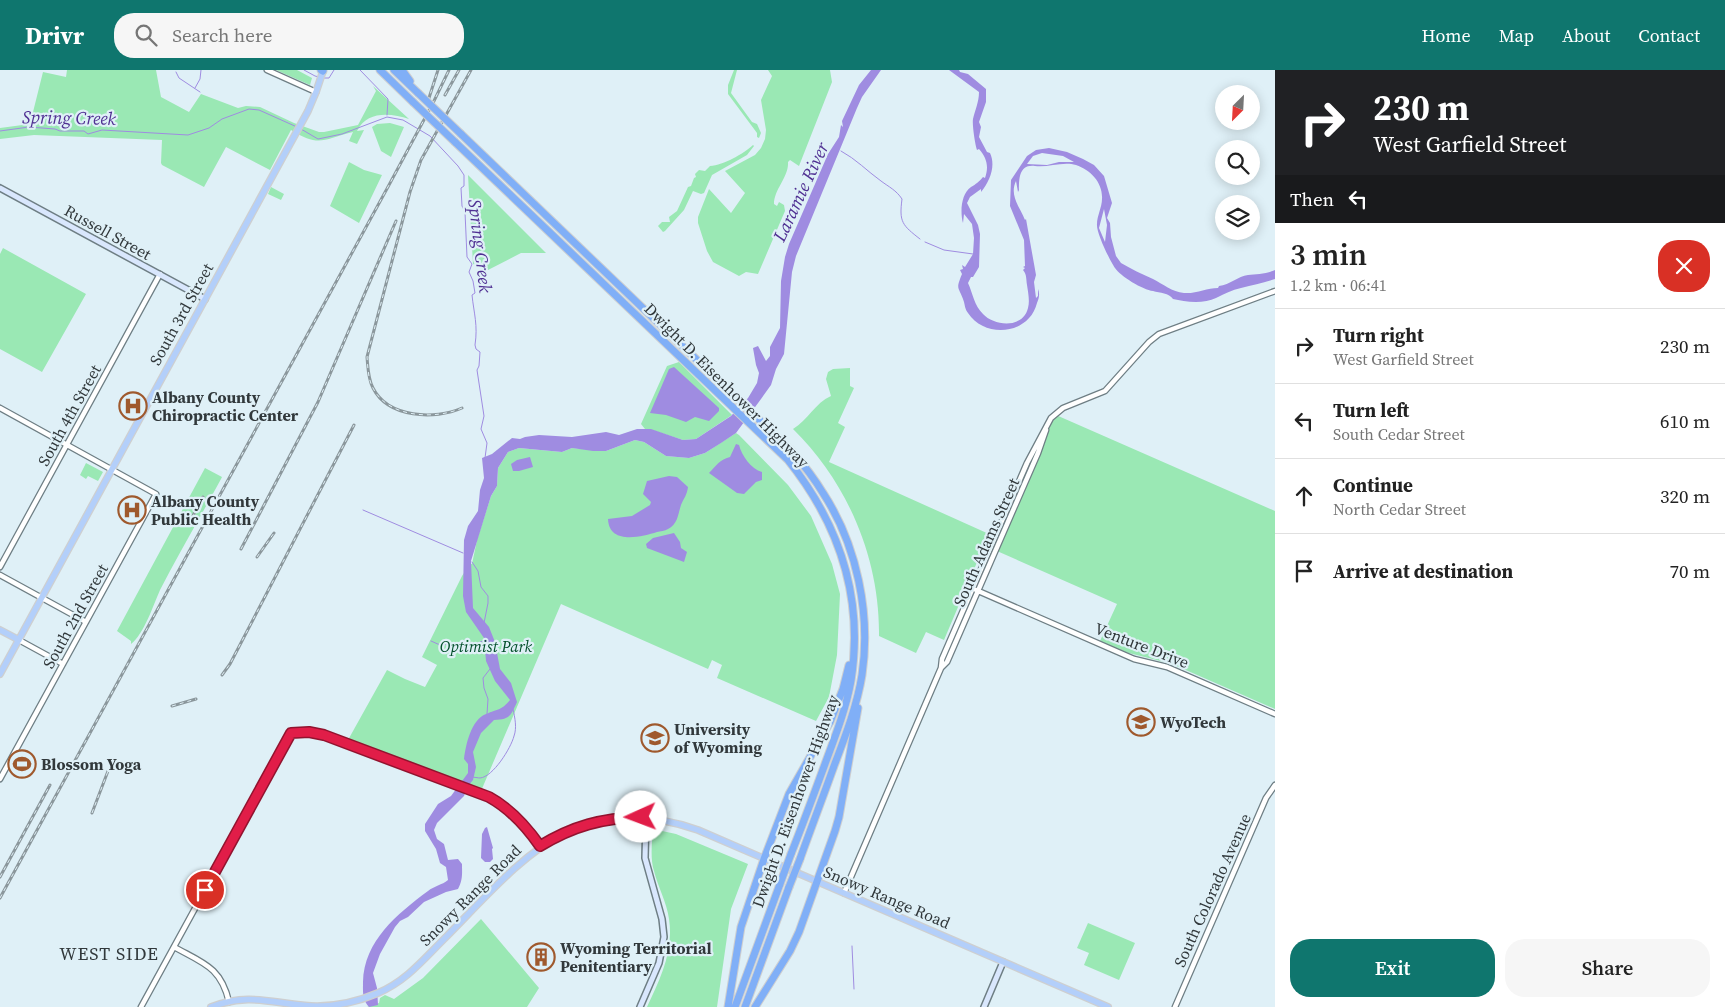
<!DOCTYPE html>
<html lang="en">
<head>
<meta charset="utf-8">
<style>
	body { margin:0; font-family:"Source Serif 4",serif; background:#f6f6f6; color:#222; height:100vh; display:flex; flex-direction:column; font-size:19px; white-space:nowrap }
	* { box-sizing:border-box; margin:0 }
	p { font-size:16px; color:#767676 }
	.icon { flex:none; width:28px; height:28px; fill:none; stroke:currentColor; stroke-width:2; stroke-linecap:round; stroke-linejoin:round }
	.map { position:relative; flex:1; overflow:hidden }
	.drawer { display:flex; flex-direction:column; background:#fff; width:450px }
	.drawer>* { flex:none }
	.guide { background:#202124; color:#fff; overflow:hidden }
	.needle { width:32px; rotate:204deg }
	.buttons { position:absolute; left:1215px; top:15px; display:grid; gap:10px }
	.buttons a { display:grid; place-items:center; width:45px; height:45px; border-radius:50%; background:#fff; box-shadow:0 2px 12px #0003; font-size:25px }
	.pin { position:absolute; display:grid; place-items:center; width:42px; height:42px; color:#fff; margin:-21px; border:2px solid #fff; border-radius:50%; box-shadow:0 1px 5px #0007 }
	.me { position:absolute; width:55px; margin:-28px; rotate:268deg; stroke-linejoin:round; filter:drop-shadow(0 0 4px #0008) }
	.turn { display:flex; align-items:center; gap:18px; height:105px; padding:0 15px; font-size:22px }
	.turn .icon { width:65px; height:65px; stroke-width:2.5 }
	.turn b { display:block; font-size:35px; line-height:42px }
	.then { display:flex; align-items:center; height:48px; padding:0 15px; background:#0003; gap:10px; font-size:19px }
	.round { display:grid; place-items:center; flex:none; width:52px; height:52px; border-radius:20px; background:#f6f6f6 }
	.head { display:flex; align-items:center; justify-content:space-between; height:85px; padding:0 15px }
	h1 { font-size:30px; font-weight:600; line-height:38px }
	.button { display:flex; gap:10px; margin-top:auto; padding:10px 15px }
	.button a { flex:1; height:58px; border-radius:20px; background:#0f766e; color:#fff; font-size:20px; font-weight:600; line-height:58px; text-align:center }
	.button a+a { background:#f6f6f6; color:#222 }
	ul { padding:0; list-style:none }
	li { display:flex; align-items:center; gap:15px; height:75px; padding:0 15px; border-top:1px solid #e0e0e0 }
	li div { flex:1 }
	li b { display:block; font-size:19px }
	li em { font-style:normal }
	header { display:flex; align-items:center; gap:30px; box-sizing:border-box; height:70px; padding:0 25px; background:#0f766e; color:#fff }
	header strong { font-size:24px }
	nav { display:flex; gap:28px; margin-inline-start:auto; font-size:18px }
	.search { width:350px; height:45px; background:#f6f6f6; display:flex; align-items:center; gap:12px; box-sizing:border-box; padding:0 18px; border-radius:20px; color:#767676; font-size:19px }
	main { display:flex; flex:1; min-height:0 }
	.map>svg:first-child { display:block }
	.green { fill:#9ae8b4 }
	.water { fill:#9f8ce1; fill-rule:evenodd }
	.lines { fill:none; stroke-linecap:round; stroke-linejoin:round }
	.stream { stroke:#9f8ce1; stroke-width:1 }
	.tertiary-casing { stroke:#6e7e84; stroke-width:7 }
	.secondary-casing { stroke:#6e7e84; stroke-width:8 }
	.primary-casing { stroke:#cecfd0; stroke-width:8 }
	.motorway-casing { stroke:#cecfd0; stroke-width:9 }
	.tertiary { stroke:#fff; stroke-width:4.5 }
	.secondary { stroke:#d9e7fd; stroke-width:5 }
	.primary { stroke:#b3cffa; stroke-width:5.5 }
	.motorway { stroke:#80aff7; stroke-width:7 }
	.rail-casing { stroke:#8b979c; stroke-width:3 }
	.rail { stroke:#dff0f7; stroke-width:1; stroke-dasharray:4; stroke-linecap:butt }
	.motorway-bridge-casing { stroke:#cecfd0; stroke-width:9; stroke-linecap:butt }
	.motorway-bridge { stroke:#80aff7; stroke-width:7 }
	.route-casing { stroke:#92132f; stroke-width:12 }
	.route { stroke:#e11d48; stroke-width:9 }
	.labels { text-anchor:middle; stroke-width:4.5; stroke-linejoin:round; paint-order:stroke }
	.street-label { font-size:16px; fill:#31383b; stroke:#dff0f7 }
	.poi-label { font-size:16px; font-weight:bold; fill:#31383b; stroke:#dff0f7; text-anchor:start }
	.park-label { font-size:16px; font-style:italic; fill:#024f2a; stroke:#dff0f7 }
	.water-label { font-size:18px; font-style:italic; fill:#4f2f92; stroke:#dff0f7 }
	.neighbourhood-label { font-size:18px; letter-spacing:1px; fill:#31383b; stroke:#dff0f7 }
</style>
</head>
<body>
<header>
<strong>Drivr</strong>
<div class="search"><svg class="icon" aria-label="search" viewBox="0 0 24 24"><circle cx="10" cy="10" r="6"/><path d="M15 15l6 6"/></svg>Search here</div>
<nav><a>Home</a><a>Map</a><a>About</a><a>Contact</a></nav>
</header>
<main>
<div class="map">
<svg width="1275" height="937" viewBox="0 0 1275 937">
	<rect width="100%" height="100%" fill="#dff0f7"/>
	<path class="green" d="M67,0H156L161,27L189,42L201,24L238,38L246,36L260,37L294,53L319,62H324L358,55L376,21L373,16L409,49C390,43 367,41 357,61L364,60L357,74L349,71L353,62C323,69 320,78 291,60L270,100L226,77L204,117L162,95L161,93L162,70L34,65L0,69V58L30,54L43,2L66,7Z
		M276,0H297L312,8L310,15Z
		M734,0H737L731,23L752,52L757,54L761,63L759,68L757,67V63L728,24V15Z
		M768,0H830L832,12L799,96L790,90L788,92C789,107 774,119 774,134L777,136L779,132L784,135L785,141L758,204L746,202L739,206L713,192L707,181L698,153V147L709,119L731,143L745,123L725,101L755,85L761,78L765,69L766,60L761,30L772,6Z
		M390,53L404,57L391,87L381,81L372,57L377,54Z
		M753,75L754,76L747,85L712,105L704,123L701,124L693,121L684,140L665,161L663,162L658,156L662,152H670L669,147L677,141L688,117L691,116L694,108L696,107L695,104L699,100L705,101L710,96C724,95 743,84 753,75Z
		M349,92L364,100L382,105L359,153L330,136Z
		M468,105L546,183H521L488,200L473,194Z
		M271,117L284,124L281,130L268,124Z
		M3,178L86,224L42,302L0,279V184Z
		M679,292L732,345L696,369L683,370L652,360L645,359L641,354L667,296Z
		M850,298V316L854,318L838,353L845,357L829,392L989,464L944,570L926,562L916,583L879,566C880,489 848,413 793,359C808,350 815,333 831,326L826,309L828,302L833,299Z
		M1056,345L1275,441V639L1172,594L1125,582L1100,571L1117,534L997,481L1048,359Z
		M736,363L739,365L788,415L811,446L832,494L840,524L837,585L829,627L816,651L717,608L722,595L712,590L708,599L561,534L481,721L348,670L387,600L405,609L425,617L437,595L422,587L462,506L470,494H472L477,470L491,426L497,416L498,398L508,382L519,378L562,382L572,378L606,381L635,370L644,372L666,386L689,388L705,383Z
		M86,393L103,402L98,411L88,406L86,409L80,405Z
		M205,398L222,407L221,409C201,446 179,483 160,520C153,536 144,564 131,574V571L117,561Z
		M653,759L676,764L748,794L731,839L717,937H647C660,909 674,881 669,849C667,833 658,817 654,801C650,788 652,773 653,759Z
		M481,849L539,918L527,937H367L379,933L380,928L385,925L394,929L423,908Z
		M1088,853L1135,873L1119,910L1084,895L1089,883L1077,878Z"/>
	<path class="water" d="M871,0H881L862,27L857,38L796,186L792,202L784,284L776,299L771,315L761,329L736,363L721,373L705,383L689,388L666,386L644,372L635,370L606,381H593L572,378L562,382L519,378L508,382L498,398L497,416L491,426L471,491L473,538L489,557L495,572L500,599L511,613L517,632C511,645 510,650 494,650L481,663L473,682L476,697L473,710L468,716L464,726L437,753L434,760L437,769L444,774L448,790L458,789L462,794C462,803 463,810 458,819L446,822L424,832L408,847L400,851L395,857L380,884L373,903L377,918L378,935L369,937C362,929 363,922 363,912C364,871 397,844 428,821C434,816 442,815 448,810L446,797L440,793L436,779L425,761V754L438,734L451,726L468,703V694L464,689C466,674 471,650 486,644C498,639 502,640 510,630L495,611L486,591L484,568L466,542L463,526L464,470L468,456L478,441L480,420L484,408L482,388L492,384L512,368L520,369L525,367L539,365L572,367L606,362L619,365L637,359H651L683,370L696,369L731,346L748,328L757,313L759,303L756,295L753,278L758,276L766,291L770,286V277L780,258L781,211L785,187L789,174L828,84L839,67L841,55L843,57L842,51L859,15Z
		M949,0H959L960,2L968,4L986,19V32L979,52L981,57L979,67L987,82L990,83C996,96 990,111 981,122V119L970,127L967,133L978,155L980,164L979,197L973,207H971L968,213C973,224 974,235 983,244C994,256 1023,259 1028,238C1030,231 1028,222 1027,215C1026,209 1027,205 1023,200L1025,198L1023,197L1025,196L1024,170L1010,136L1011,110L1027,86L1036,80L1049,78L1067,82L1083,89L1094,95L1104,106L1112,133L1107,148L1110,153L1111,167L1116,186L1121,193C1131,199 1142,204 1153,209C1163,214 1172,222 1184,223C1196,224 1207,218 1218,218L1219,216C1230,215 1238,206 1248,205C1256,204 1266,204 1275,200V209C1263,213 1253,215 1241,218C1232,220 1224,224 1216,228C1204,234 1185,232 1173,229C1169,223 1160,223 1153,221C1143,220 1120,206 1115,198C1110,191 1096,162 1097,154C1097,146 1102,137 1102,129C1103,113 1091,100 1076,95C1063,91 1047,98 1035,96C1019,94 1019,109 1019,120L1018,122L1016,111C1009,126 1020,137 1025,150L1026,149L1036,205L1034,212L1036,228L1038,226V219C1040,224 1039,228 1037,233C1029,265 985,269 968,243C965,239 965,236 964,232C959,216 955,221 962,204L960,200L963,199L962,195L965,197L973,184L974,168L972,154L964,144L963,153C960,142 961,124 971,117C976,114 979,112 983,107L985,108C989,97 987,88 979,79L977,80C975,75 972,54 973,49C975,40 979,32 979,22ZM1042,83L1063,86L1074,92H1059L1047,95L1027,94L1033,86ZM1104,139L1107,155L1105,172L1099,158Z
		M674,297L719,338V341L709,351L695,347L686,352L666,345L650,343L669,299Z
		M736,374L739,375C742,386 751,399 762,402V410L756,412L744,424L737,423L709,403C716,396 719,390 730,387Z
		M530,387L533,397L519,401H513L511,394L517,390Z
		M669,406L677,407L688,417C687,425 684,428 681,435C678,444 678,454 668,459C665,461 660,461 657,462C641,467 609,475 608,449L632,446L650,435L651,432L643,424L647,411Z
		M674,463L680,472L681,478L687,482L684,492L647,478L646,474L653,468Z
		M487,757L493,778L492,779L493,789L490,792H485L481,788L482,764L485,758Z"/>
	<g class="lines">
		<path class="stream" d="M304,0L315,6L319,7
			M360,0L388,29L387,45
			M176,2L179,8L200,22
			M323,8H329L334,0
			M195,18L200,9L201,0
			M301,59L318,69L342,64L387,47L403,50L430,66L458,96L464,105V116L461,118L462,136L465,142L467,187L472,194L469,202L473,211L475,223L472,225C474,244 478,255 475,275L476,279L480,282L479,296L477,300L484,346L481,359L487,373L485,388
			M0,61L29,57L55,59L60,61H84L88,64L102,60L188,65L209,58L222,49L249,39L259,40L297,57
			M841,81C856,89 867,101 881,111C889,117 896,120 902,129C899,152 902,155 920,169
			M925,172L944,180L973,184
			M363,440L463,483
			M472,492L478,501L481,517L488,526V533L484,553
			M431,571L440,575L457,573H478L485,570
			M487,644L488,629L484,618L483,608L490,599
			M472,707C473,707 479,708 480,708C493,707 511,678 514,666C517,658 515,648 513,639
			M852,876L854,919"/>
		<g class="tertiary-casing">
			<path id="tertiary" d="M267,0L316,22
				M0,338L156,424L0,709
				M0,497L160,204
				M0,505L86,552
				M976,520L1134,589L1167,597L1275,644
				M19,570L63,594
				M941,598L942,589L1027,393L1051,348L1063,338L1105,321L1149,272L1159,264L1275,221
				M844,823L941,598L947,592L1038,383L1046,360
				M174,877C203,893 221,897 229,932
				M141,937L291,663L309,662L324,665L489,727C511,739 525,756 540,776
				M1175,937L1266,728L1275,715"/>
		</g>
		<g class="secondary-casing">
			<path id="secondary" d="M0,118L205,229
				M640,937L659,893L664,867L662,849L645,788L646,748
				M984,937L1003,892"/>
		</g>
		<g class="primary-casing">
			<path id="primary" d="M0,560L19,570
				M0,604L308,41L316,22L323,1
				M211,937C251,922 273,934 311,936C334,937 357,932 378,923C406,911 423,890 444,869C522,790 575,717 698,760L1108,937"/>
		</g>
		<g class="motorway-casing">
			<path id="motorway" d="M321,0L323,1
				M380,0L413,32
				M394,0L418,23
				M402,0L410,11
				M461,64L791,380C803,394 814,408 823,423C857,475 871,544 862,605C857,636 845,667 834,696C823,727 811,758 800,789
				M455,72L788,390C840,455 864,528 851,611C846,639 835,667 825,694C814,724 803,754 791,784
				M728,937L741,857L764,789L789,724L830,652L843,619L849,595
				M735,937L780,814
				M745,937L789,817
				M755,937L790,881L799,862L835,761L839,747L858,638"/>
		</g>
		<use href="#tertiary" class="tertiary"/>
		<use href="#secondary" class="secondary"/>
		<use href="#primary" class="primary"/>
		<use href="#motorway" class="motorway"/>
		<g class="rail-casing">
			<path id="rail" d="M445,25L459,0
				M428,31L438,0
				M462,338C435,350 388,348 373,318C368,309 368,298 367,287L410,122L421,90L471,0
				M188,455L203,427
				M241,479L318,332L396,151
				M257,487L274,463
				M222,605L230,594L354,355
				M172,636L196,629
				M92,743L108,701
				M0,807L50,715
				M0,828L389,115L433,33L449,0"/>
		</g>
		<use href="#rail" class="rail"/>
		<g class="motorway-bridge-casing">
			<path id="motorway-bridge" d="M418,23L461,64
				M413,32L455,72
				M780,814L791,784
				M789,817L800,789"/>
		</g>
		<use href="#motorway-bridge" class="motorway-bridge"/>
	</g>
	<g class="lines">
		<g class="route-casing">
			<path id="route" d="M205,820L291,663L309,662L324,665L489,727C511,739 526,756 540,776C573,756 602,748 641,747"/>
		</g>
		<use href="#route" class="route"/>
	</g>
	<defs>
		<g id="hospital-ring" transform="scale(1.4375)"><circle r="9.5" fill="#dff0f7" stroke="#9f592d" stroke-width="1.5"/><path d="M-5-5h3v3.5h4V-5h3V5h-3V1.5h-4V5h-3Z" fill="#9f592d"/></g>
		<g id="university-ring" transform="scale(1.4375)"><circle r="9.5" fill="#dff0f7" stroke="#9f592d" stroke-width="1.5"/><path d="M0-5L7-2L0 1L-7-2ZM-4 1L0 2.5L4 1V4Q0 6-4 4Z" fill="#9f592d"/></g>
		<g id="stadium-ring" transform="scale(1.4375)"><circle r="9.5" fill="#dff0f7" stroke="#9f592d" stroke-width="1.5"/><path d="M0-5a6.5 5 0 1 0 0 10a6.5 5 0 1 0 0-10ZM-3.5-1.8h7v3.6h-7Z" fill="#9f592d"/></g>
		<g id="building-ring" transform="scale(1.4375)"><circle r="9.5" fill="#dff0f7" stroke="#9f592d" stroke-width="1.5"/><path d="M-4-6H4V6H1V3H-1V6H-4ZM-2.5-4.3h1.7v1.8h-1.7ZM.8-4.3h1.7v1.8H.8ZM-2.5-1h1.7V.8h-1.7ZM.8-1h1.7V.8H.8Z" fill="#9f592d"/></g>
	</defs>
	<g fill-rule="evenodd">
		<use href="#hospital-ring" x="133" y="336"/>
		<use href="#hospital-ring" x="132" y="440"/>
		<use href="#university-ring" x="1141" y="652"/>
		<use href="#university-ring" x="655" y="668"/>
		<use href="#stadium-ring" x="22" y="694"/>
		<use href="#building-ring" x="541" y="887"/>
	</g>
	<g class="labels">
		<g class="street-label">
			<text transform="translate(108 162) rotate(29)" y="6">Russell Street</text>
			<text transform="translate(181 244) rotate(-61)" y="6">South 3rd Street</text>
			<text transform="translate(727 315) rotate(45)" y="6">Dwight D. Eisenhower Highway</text>
			<text transform="translate(69 345) rotate(-61)" y="6">South 4th Street</text>
			<text transform="translate(986 472) rotate(-66)" y="6">South Adams Street</text>
			<text transform="translate(75 546) rotate(-61)" y="6">South 2nd Street</text>
			<text transform="translate(1142 575) rotate(21)" y="6">Venture Drive</text>
			<text transform="translate(795 731) rotate(-70)" y="6">Dwight D. Eisenhower Highway</text>
			<text transform="translate(1212 820) rotate(-66)" y="6">South Colorado Avenue</text>
			<text transform="translate(470 825) rotate(-45)" y="6">Snowy Range Road</text>
			<text transform="translate(887 827) rotate(23)" y="6">Snowy Range Road</text>
		</g>
		<g class="poi-label">
			<text x="152" y="333">Albany County<tspan x="152" dy="18">Chiropractic Center</tspan></text>
			<text x="151" y="437">Albany County<tspan x="151" dy="18">Public Health</tspan></text>
			<text x="1160" y="658">WyoTech</text>
			<text x="674" y="665">University<tspan x="674" dy="18">of Wyoming</tspan></text>
			<text x="41" y="700">Blossom Yoga</text>
			<text x="560" y="884">Wyoming Territorial<tspan x="560" dy="18">Penitentiary</tspan></text>
		</g>
		<g class="park-label">
			<text x="486" y="582">Optimist Park</text>
		</g>
		<g class="water-label">
			<text transform="translate(69 48) rotate(1)" y="6">Spring Creek</text>
			<text transform="translate(801 122) rotate(-65)" y="6">Laramie River</text>
			<text transform="translate(480 176) rotate(83)" y="6">Spring Creek</text>
		</g>
		<g class="neighbourhood-label">
			<text x="109" y="890">WEST SIDE</text>
		</g>
	</g>
</svg>
<div class="buttons">
<a><svg class="needle" viewBox="-14 -14 28 28"><path d="M0-13l5 13h-10z" fill="#e53935"/><path d="M0 13l5-13h-10z" fill="#767676"/></svg></a>
<a><svg class="icon" aria-label="search" viewBox="0 0 24 24"><circle cx="10" cy="10" r="6"/><path d="M15 15l6 6"/></svg></a>
<a><svg class="icon" aria-label="layers" viewBox="0 0 24 24"><path d="M12 4l9 5-9 5-9-5zM3 14l9 5 9-5"/></svg></a>
</div>
<div class="pin" style="left:205px;top:820px;background:#d93025"><svg class="icon" aria-label="arrive" viewBox="0 0 24 24"><path d="M6 21V4h12l-3 4 3 4H6"/></svg></div>
<svg class="me" style="left:641px;top:747px" viewBox="-20 -20 40 40"><circle r="19" fill="#fff"/><path d="M0-13L10 11 0 6-10 11z" fill="#e11d48"/></svg>
</div>
<section class="drawer">
<div class="guide">
<div class="turn"><svg class="icon" aria-label="right" viewBox="0 0 24 24"><path d="M7 20v-9h11M14 6l5 5-5 5"/></svg><div><b>230 m</b>West Garfield Street</div></div>
<div class="then">Then<svg class="icon" aria-label="left" viewBox="0 0 24 24"><path d="M17 20v-9H6M10 6l-5 5 5 5"/></svg></div>
</div>
<div class="head"><div><h1>3 min</h1><p>1.2 km · 06:41</p></div><a class="round" style="background:#d93025;color:#fff"><svg class="icon" aria-label="close" viewBox="0 0 24 24"><path d="M6 6l12 12M18 6L6 18"/></svg></a></div>
<ul>
<li><svg class="icon" aria-label="right" viewBox="0 0 24 24"><path d="M7 20v-9h11M14 6l5 5-5 5"/></svg><div><b>Turn right</b><p>West Garfield Street</p></div><em>230 m</em></li>
<li><svg class="icon" aria-label="left" viewBox="0 0 24 24"><path d="M17 20v-9H6M10 6l-5 5 5 5"/></svg><div><b>Turn left</b><p>South Cedar Street</p></div><em>610 m</em></li>
<li><svg class="icon" aria-label="ahead" viewBox="0 0 24 24"><path d="M12 20V5M6 11l6-6 6 6"/></svg><div><b>Continue</b><p>North Cedar Street</p></div><em>320 m</em></li>
<li><svg class="icon" aria-label="arrive" viewBox="0 0 24 24"><path d="M6 21V4h12l-3 4 3 4H6"/></svg><div><b>Arrive at destination</b></div><em>70 m</em></li>
</ul>
<div class="button"><a>Exit</a><a>Share</a></div>
</section>
</main>
</body>
</html>
